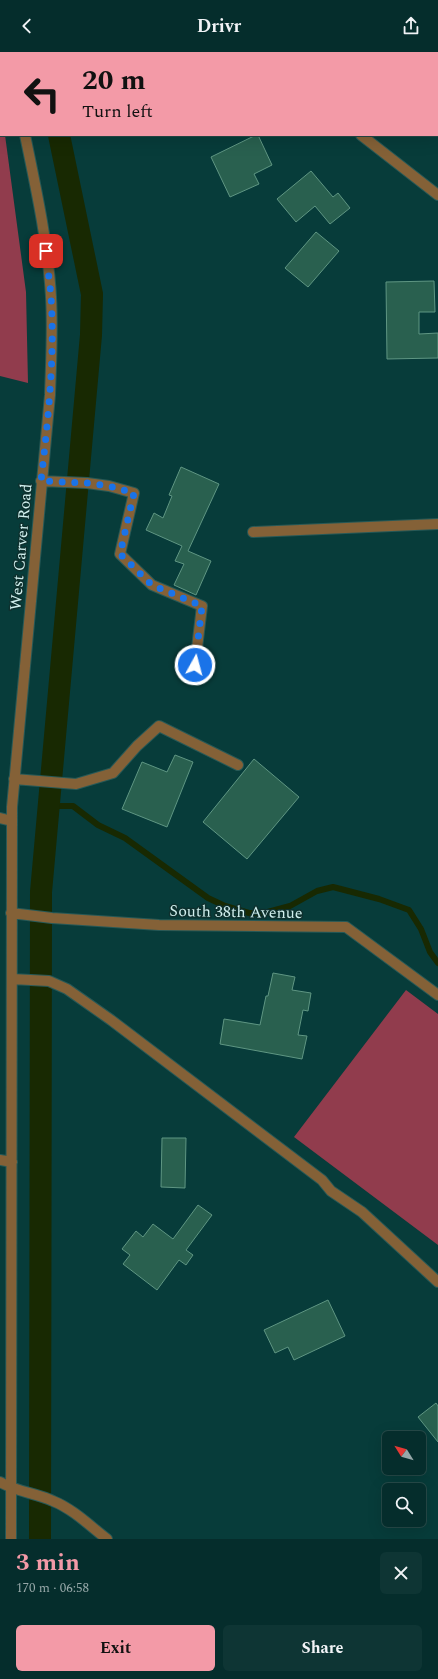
<!DOCTYPE html>
<html lang="en">
<head>
<meta charset="utf-8">
<style>
	body { margin:0; font-family:Spectral,serif; background:#0e3534; color:#f1f3f6; height:100vh; display:flex; flex-direction:column; font-size:15px; white-space:nowrap }
	* { box-sizing:border-box; margin:0 }
	p { font-size:13px; color:#97a8a9 }
	.icon { flex:none; width:22px; height:22px; fill:none; stroke:currentColor; stroke-width:2; stroke-linecap:round; stroke-linejoin:round }
	.map { position:relative; height:1487px; overflow:hidden }
	.side { display:flex; flex-direction:column; background:#052d2c; flex:1 }
	.side>* { flex:none }
	.banner { position:absolute; left:0px; top:0px; width:438px; height:84px; box-shadow:0 4px 16px #0002,0 0 0 1px #264948; background:#f39aa7; color:#111; overflow:hidden }
	.needle { width:26px; rotate:307deg }
	.fabs { position:absolute; left:382px; top:1379px; display:grid; gap:8px }
	.fabs a { display:grid; place-items:center; width:44px; height:44px; border-radius:6px; background:#052d2c; box-shadow:0 4px 16px #0002,0 0 0 1px #264948; font-size:20px }
	.pin { position:absolute; display:grid; place-items:center; width:34px; height:34px; color:#fff; margin:-17px; border-radius:8px; box-shadow:0 2px 6px #0006 }
	.me { position:absolute; width:44px; margin:-22px; rotate:7deg; stroke-linejoin:round; filter:drop-shadow(0 0 3px #0008) }
	.turn { display:flex; align-items:center; gap:14px; height:84px; padding:0 16px; font-size:18px }
	.turn .icon { width:52px; height:52px; stroke-width:2.5 }
	.turn b { display:block; font-size:28px; line-height:34px }
	.round { display:grid; place-items:center; flex:none; width:42px; height:42px; border-radius:6px; background:#0e3534 }
	.head { display:flex; align-items:center; justify-content:space-between; height:68px; padding:0 16px }
	h1 { font-size:24px; font-weight:700; line-height:30px; color:#f39aa7 }
	.cta { display:flex; gap:8px; margin-top:auto; padding:8px 16px }
	.cta a { flex:1; height:46px; border-radius:6px; background:#f39aa7; color:#111; font-size:16px; font-weight:700; line-height:46px; text-align:center }
	.cta a+a { background:#0e3534; color:#f1f3f6 }
	header { display:flex; justify-content:space-between; align-items:center; height:52px; padding:0 16px; background:#052d2c; font-size:18px; font-weight:700 }
	.map>svg:first-child { display:block }
	.green { fill:#913c4d }
	.lines { fill:none; stroke-linecap:round; stroke-linejoin:round }
	.stream { stroke:#182902; stroke-width:6 }
	.canal { stroke:#182902; stroke-width:22 }
	.building { fill:#29604f; stroke:#5f9683 }
	.minor-casing { stroke:#275957; stroke-width:12 }
	.minor { stroke:#846137; stroke-width:10 }
	.route { stroke:#1a73e8; stroke-width:7; stroke-dasharray:0 12.6 }
	.labels { text-anchor:middle; stroke-width:3; stroke-linejoin:round; paint-order:stroke }
	.street-label { font-size:16px; fill:#d1f0ee; stroke:#0e302e }
</style>
</head>
<body>
<header><svg class="icon" aria-label="back" viewBox="0 0 24 24"><path d="M15 5l-7 7 7 7"/></svg>Drivr<svg class="icon" aria-label="share" viewBox="0 0 24 24"><path d="M12 15V3M7 8l5-5 5 5M5 13v7h14v-7"/></svg></header>
<div class="map">
<svg width="438" height="1487" viewBox="0 0 438 1487">
	<rect width="100%" height="100%" fill="#073c3a"/>
	<path class="green" d="M0,43L1,83H5L26,240L28,331L0,324Z
		M406,938L438,962V1193L294,1085Z"/>
	<g class="lines">
		<path class="stream" d="M49,754H73L98,773L125,786L208,846L225,854L249,861H264L290,854L317,839L333,835L379,847L409,858L421,877L430,900L438,911"/>
		<path class="canal" d="M39,0L40,1
			M40,1487L41,840L91,283L92,242L59,83"/>
	</g>
	<path class="building" d="M256,83H258L272,113L254,122L259,132L230,145L211,105Z
		M311,119L333,145L338,141L350,156L330,172L315,154L296,170L277,147Z
		M316,180L339,199L308,235L285,216Z
		M434,229L435,260H419V282L438,281V306L387,307L386,230Z
		M181,415L219,432L188,499L211,509L196,543L174,533L184,512L175,509L182,494L146,478L154,461L163,466L172,444L169,443Z
		M175,703L193,710L167,775L122,757L142,710L167,720Z
		M254,707L299,745L247,807L203,770Z
		M273,921L295,925L292,938L311,941L308,959L303,958L298,983L307,984L302,1007L220,992L224,967L260,973L266,944H268Z
		M162,1086H186L185,1136L161,1135Z
		M198,1153L212,1163L186,1198L193,1203L186,1213L179,1208L157,1238L123,1212L130,1203L122,1197L136,1179L143,1185L153,1172L173,1187Z
		M328,1248L345,1284L294,1308L288,1295L275,1301L264,1278Z
		M436,1351L438,1354V1390L418,1365Z"/>
	<g class="lines">
		<g class="minor-casing">
			<path id="minor" d="M7,0V1
				M253,0L254,1
				M361,83L438,143
				M41,429L87,431L109,434L134,441L120,502L152,533L202,554L195,613
				M253,480L438,472
				M14,727L76,732L113,721L137,694L159,674L238,713
				M0,766L12,769
				M11,861L52,866L159,873L346,875L438,943
				M12,927L49,929L67,937L111,968L322,1128L331,1139L362,1160L438,1230
				M0,1108L12,1110
				M0,1430C17,1440 36,1441 53,1449C73,1457 90,1474 107,1487
				M11,1487L12,755L50,343C51,310 53,278 51,245C48,191 36,136 25,83"/>
		</g>
		<use href="#minor" class="minor"/>
	</g>
	<g class="lines">
		<path class="route" d="M46,199C47,214 50,230 51,245C55,306 48,368 41,429L87,431L109,434L134,441L120,502L152,533L202,554L195,613"/>
	</g>
	<g class="labels">
		<g class="street-label">
			<text transform="translate(20 495) rotate(-85)" y="6">West Carver Road</text>
			<text transform="translate(236 859) rotate(1)" y="6">South 38th Avenue</text>
		</g>
	</g>
</svg>
<div class="fabs">
<a><svg class="needle" viewBox="-14 -14 28 28"><path d="M0-13l5 13h-10z" fill="#e53935"/><path d="M0 13l5-13h-10z" fill="#97a8a9"/></svg></a>
<a><svg class="icon" aria-label="search" viewBox="0 0 24 24"><circle cx="10" cy="10" r="6"/><path d="M15 15l6 6"/></svg></a>
</div>
<div class="pin" style="left:46px;top:199px;background:#d93025"><svg class="icon" aria-label="arrive" viewBox="0 0 24 24"><path d="M6 21V4h12l-3 4 3 4H6"/></svg></div>
<svg class="me" style="left:195px;top:613px" viewBox="-20 -20 40 40"><circle r="17" fill="#1a73e8" stroke="#fff" stroke-width="3"/><path d="M0-11L8 9 0 5-8 9z" fill="#fff"/></svg>
<div class="banner">
<div class="turn"><svg class="icon" aria-label="left" viewBox="0 0 24 24"><path d="M17 20v-9H6M10 6l-5 5 5 5"/></svg><div><b>20 m</b>Turn left</div></div>
</div>
</div>
<section class="side">
<div class="head"><div><h1>3 min</h1><p>170 m · 06:58</p></div><a class="round"><svg class="icon" aria-label="close" viewBox="0 0 24 24"><path d="M6 6l12 12M18 6L6 18"/></svg></a></div>
<div class="cta"><a>Exit</a><a>Share</a></div>
</section>
</body>
</html>
